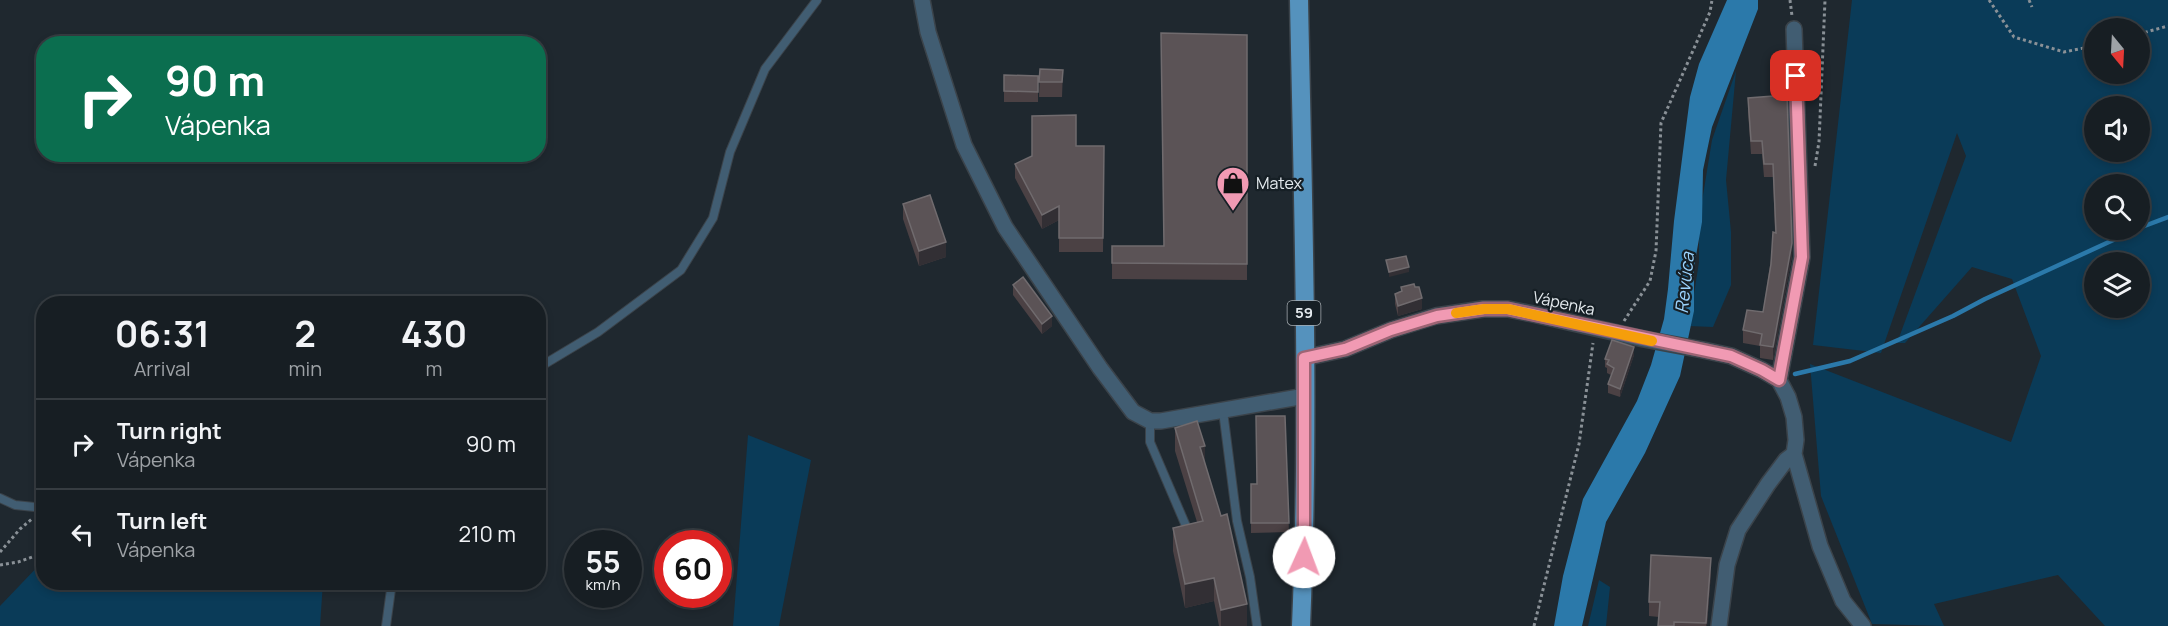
<!DOCTYPE html>
<html lang="en">
<head>
<meta charset="utf-8">
<style>
	body { margin:0; font-family:Manrope,sans-serif; background:#20272b; color:#f1f3f6; height:100vh; display:flex; flex-direction:column; font-size:22px; white-space:nowrap }
	* { box-sizing:border-box; margin:0 }
	p { font-size:20px; color:#9ea2a6 }
	.icon { flex:none; width:33px; height:33px; fill:none; stroke:currentColor; stroke-width:2; stroke-linecap:round; stroke-linejoin:round }
	.map { position:relative; flex:1; overflow:hidden }
	.drawer { position:absolute; left:36px; top:296px; width:510px; height:294px; display:flex; flex-direction:column; background:#171e23; border-radius:24px; box-shadow:0 3px 9px #0003,0 0 0 2px #363c41 }
	.drawer>* { flex:none }
	.top-card { position:absolute; left:36px; top:36px; width:510px; height:126px; border-radius:24px; box-shadow:0 3px 9px #0003,0 0 0 2px #363c41; background:#0b6e4f; color:#fff; overflow:hidden }
	.needle { width:39px; rotate:162deg }
	.controls { position:absolute; left:2084px; top:18px; display:grid; gap:12px }
	.controls a { display:grid; place-items:center; width:66px; height:66px; border-radius:50%; background:#171e23; box-shadow:0 3px 9px #0003,0 0 0 2px #363c41; font-size:30px }
	.speed { position:absolute; left:564px; top:530px; display:flex; gap:12px; font-size:30px; font-weight:700; text-align:center }
	.speed>* { display:grid; place-content:center; width:78px; height:78px; border-radius:50%; background:#171e23; box-shadow:0 3px 9px #0003,0 0 0 2px #363c41; line-height:1 }
	.speed small { font-size:15px; font-weight:400 }
	.speed .limit { border:9px solid #d22; background:#fff; color:#111 }
	.pin { position:absolute; display:grid; place-items:center; width:51px; height:51px; color:#fff; margin:-26px; border-radius:12px; box-shadow:0 3px 9px #0006 }
	.me { position:absolute; width:66px; margin:-33px; rotate:2deg; stroke-linejoin:round; filter:drop-shadow(0 0 4px #0008) }
	.turn { display:flex; align-items:center; gap:21px; height:126px; padding:0 30px; font-size:27px }
	.turn .icon { width:78px; height:78px; stroke-width:2.5 }
	.turn b { display:block; font-size:42px; line-height:51px }
	.eta { display:flex; justify-content:space-evenly; align-items:center; height:102px; text-align:center }
	.eta b { font-size:36px; font-weight:700; line-height:42px }
	ul { padding:0; list-style:none }
	li { display:flex; align-items:center; gap:18px; height:90px; padding:0 30px; border-top:2px solid #363c41 }
	li div { flex:1 }
	li b { display:block; font-size:22px }
	li em { font-style:normal }
	.map>svg:first-child { display:block }
	.green { fill:#0a3b58; fill-rule:evenodd }
	.water { fill:#2b79aa }
	.lines { fill:none; stroke-linecap:round; stroke-linejoin:round }
	.stream { stroke:#2b79aa; stroke-width:4.5 }
	.lane-casing { stroke:#3b434a; stroke-width:10 }
	.street-casing { stroke:#3b434a; stroke-width:18 }
	.primary-casing { stroke:#3b434a; stroke-width:21 }
	.path { stroke:#8a9197; stroke-width:3; stroke-dasharray:3 3; stroke-linecap:butt }
	.lane { stroke:#415d72; stroke-width:8 }
	.street { stroke:#415d72; stroke-width:15 }
	.primary { stroke:#5592bd; stroke-width:18 }
	.wall { fill:#4b4144 }
	.shaded-wall { fill:#322f34 }
	.building { fill:#5b5356; stroke:#706b6e; stroke-width:1.5 }
	.route-casing { stroke:#9d6474; stroke-width:15 }
	.route { stroke:#f19ab3; stroke-width:10 }
	.slow { stroke:#f59e0b; stroke-width:10 }
	.labels { text-anchor:middle; stroke-width:4.5; stroke-linejoin:round; paint-order:stroke }
	.shield { fill:#161f25; stroke:#a6adb2; stroke-width:1.5 }
	.shield-label { font-size:15px; font-weight:bold; fill:#e4eaee }
	.poi-label { font-size:16px; fill:#e4eaee; stroke:#161f25; text-anchor:start }
	.street-label { font-size:16px; fill:#e4eaee; stroke:#161f25 }
	.water-label { font-size:18px; font-style:italic; fill:#9bd3fd; stroke:#161f25 }
</style>
</head>
<body>
<div class="map">
<svg width="2168" height="626" viewBox="0 0 2168 626">
	<rect width="100%" height="100%" fill="#1f282f"/>
	<path class="green" d="M1852,0H2168V626H2105L2058,575L1934,604L1944,626L1872,624L1821,496L1810,364L2011,442L2041,356L2012,279L1972,267L1905,343H1897L1966,156L1957,133L1881,353L1813,345ZM2139,28V74H2094V28ZM2094,106H2139V152H2094ZM2094,184H2139V230H2094ZM2139,262V308H2094V262Z
		M1736,71L1726,180L1731,232V285L1713,327L1689,326L1699,262V220L1712,140Z
		M748,435L811,460L779,626H733Z
		M43,561L44,582H323L320,626H0V606Z
		M1599,580L1610,587L1606,626H1588Z"/>
	<path class="water" d="M1727,0H1758V9L1712,127L1703,170L1702,222L1694,267V311L1680,376L1645,453L1606,522L1582,626H1554L1563,576L1583,499L1637,401L1651,365L1664,319L1668,289L1674,221L1690,97L1699,64Z"/>
	<g class="lines">
		<path class="stream" d="M2139,228L2168,217
			M1795,374L1850,361L1953,316L1985,299L2135,230"/>
		<g class="lane-casing">
			<path id="lane" d="M538,368L598,332L681,270L713,218L730,152L765,69L817,0
				M1223,411L1237,521L1250,577L1257,626
				M1150,421V442L1189,533
				M0,498L15,505L44,508
				M386,626L392,582"/>
		</g>
		<g class="street-casing">
			<path id="street" d="M922,0L928,32L964,145L1005,227L1100,368L1133,412L1150,421H1161L1305,396
				M1304,358L1345,349L1391,330L1436,316L1483,309H1508L1533,314L1644,339L1703,350L1731,356L1762,370L1779,380L1788,397L1794,417L1796,440L1794,454L1820,546L1843,601L1863,626
				M1779,380L1802,257L1794,29
				M1719,626L1727,565L1738,530L1768,484L1786,460L1794,454"/>
		</g>
		<g class="primary-casing">
			<path id="primary" d="M1299,0C1303,208 1310,418 1301,626"/>
		</g>
		<path class="path" d="M1790,0L1792,16
			M1989,0L2014,37L2064,52L2094,46
			M2029,0L2032,7
			M2139,34L2168,26
			M1815,166L1819,142L1825,0
			M1624,321L1650,281L1656,251L1661,123L1710,12L1712,0
			M0,552L20,529L33,518
			M0,565L18,562L44,553
			M1534,626L1579,444L1593,343"/>
		<use href="#lane" class="lane"/>
		<use href="#street" class="street"/>
		<use href="#primary" class="primary"/>
	</g>
	<path class="wall" d="M1247,35V280L1112,279V246H1163Z
		M1040,69L1063,70L1062,97H1039Z
		M1004,75L1038,76V102H1004Z
		M1787,95L1792,256L1773,360L1760,358V346L1743,343V330L1763,312L1775,232L1773,177H1764L1762,154H1751L1748,111V98Z
		M1076,146H1104L1103,252H1059V220L1042,229L1015,178V164L1032,156Z
		M903,204L946,257L919,266L903,219Z
		M1013,285L1052,326L1042,334L1013,295Z
		M1401,287L1422,309L1398,316L1395,304V294L1401,292Z
		M1634,355L1620,397L1608,393V384L1611,375L1607,373V368L1605,367V359Z
		M1285,416L1289,532L1251,533V484H1257Z
		M1175,428L1205,463L1247,626H1219L1214,601L1185,608L1173,551V528L1197,522L1175,451Z
		M1711,572L1707,626H1658L1659,617L1649,616V602Z"/>
	<path class="shaded-wall" d="M1059,206V220L1042,229V215Z
		M946,242V257L919,266V251Z
		M1792,243V256L1773,360V347Z
		M1409,267V272L1389,277V272Z
		M1422,298V309L1398,316V306Z
		M1052,316V326L1042,334V324Z
		M1634,347V355L1620,397V389Z
		M1205,446V469L1200,447Z
		M1711,558V572L1707,626H1706Z
		M1214,578V601L1185,608V584Z
		M1247,604V626H1221V610Z"/>
	<path class="building" d="M1161,33L1247,35V264L1112,263V246H1164Z
		M1040,69L1063,70L1062,82H1039Z
		M1004,75L1038,76V92L1004,91Z
		M1787,95L1792,243L1773,347L1760,345L1762,334L1743,330L1747,310L1763,312L1771,264L1773,232L1776,233L1773,164H1764L1762,141H1751L1748,98Z
		M1076,115V146H1104L1103,238H1059V206L1042,215L1015,164L1032,156V116Z
		M930,195L946,242L919,251L903,204Z
		M1406,256L1409,267L1389,272L1386,260Z
		M1023,277L1052,316L1042,324L1013,285Z
		M1414,284L1415,287H1419L1422,298L1398,306L1395,294L1402,291L1401,287Z
		M1612,340L1634,347L1620,389L1608,384L1614,368L1607,364L1609,360L1605,359Z
		M1256,416H1285L1289,523H1251V484H1257Z
		M1197,421L1205,446L1200,447L1221,516L1227,514L1247,604L1221,610L1214,578L1185,584L1173,528L1203,521L1175,428Z
		M1651,555L1711,558L1706,623L1674,622V626H1658L1660,602H1649Z"/>
	<g class="lines">
		<g class="route-casing">
			<path id="route" d="M1304,557V358L1345,349L1391,330L1437,316L1484,309H1508L1731,356L1762,370L1779,380L1802,257L1796,76"/>
		</g>
		<use href="#route" class="route"/>
		<path class="slow" d="M1456,313L1484,309H1508L1652,341"/>
	</g>
	<defs>
		<g id="shop-pin" transform="scale(1.725)"><path d="M0 17L-7.5 6A9.5 9.5 0 1 1 7.5 6Z" fill="#f19ab3" stroke="#161f25"/><path d="M-5-2.5h2.3a2.7 3.5 0 0 1 5.4 0H5L5.5 6h-11ZM-1.5-2.5h3a1.5 2.3 0 0 0-3 0Z" fill="#111"/></g>
	</defs>
	<g fill-rule="evenodd">
		<use href="#shop-pin" x="1233" y="183"/>
	</g>
	<g class="labels">
		<rect class="shield" x="1287.5" y="301" width="33" height="24" rx="4.5"/>
		<g class="shield-label">
			<text x="1304" y="318">59</text>
		</g>
		<g class="poi-label">
			<text x="1256" y="189">Matex</text>
		</g>
		<g class="street-label">
			<text transform="translate(1564 303) rotate(12)" y="6">Vápenka</text>
		</g>
		<g class="water-label">
			<text transform="translate(1685 283) rotate(-84)" y="6">Revúca</text>
		</g>
	</g>
</svg>
<div class="controls">
<a><svg class="needle" viewBox="-14 -14 28 28"><path d="M0-13l5 13h-10z" fill="#e53935"/><path d="M0 13l5-13h-10z" fill="#9ea2a6"/></svg></a>
<a><svg class="icon" aria-label="sound" viewBox="0 0 24 24"><path d="M4 9h4l5-4v14l-5-4H4zM17 9q2 3 0 6"/></svg></a>
<a><svg class="icon" aria-label="search" viewBox="0 0 24 24"><circle cx="10" cy="10" r="6"/><path d="M15 15l6 6"/></svg></a>
<a><svg class="icon" aria-label="layers" viewBox="0 0 24 24"><path d="M12 4l9 5-9 5-9-5zM3 14l9 5 9-5"/></svg></a>
</div>
<div class="speed"><div>55<small>km/h</small></div><div class="limit">60</div></div>
<div class="pin" style="left:1796px;top:76px;background:#d93025"><svg class="icon" aria-label="arrive" viewBox="0 0 24 24"><path d="M6 21V4h12l-3 4 3 4H6"/></svg></div>
<svg class="me" style="left:1304px;top:557px" viewBox="-20 -20 40 40"><circle r="19" fill="#fff"/><path d="M0-13L10 11 0 6-10 11z" fill="#f19ab3"/></svg>
<div class="top-card">
<div class="turn"><svg class="icon" aria-label="right" viewBox="0 0 24 24"><path d="M7 20v-9h11M14 6l5 5-5 5"/></svg><div><b>90 m</b>Vápenka</div></div>
</div>
<section class="drawer">
<div class="eta">
<div><b>06:31</b><p>Arrival</p></div>
<div><b>2</b><p>min</p></div>
<div><b>430</b><p>m</p></div>
</div>
<ul>
<li><svg class="icon" aria-label="right" viewBox="0 0 24 24"><path d="M7 20v-9h11M14 6l5 5-5 5"/></svg><div><b>Turn right</b><p>Vápenka</p></div><em>90 m</em></li>
<li><svg class="icon" aria-label="left" viewBox="0 0 24 24"><path d="M17 20v-9H6M10 6l-5 5 5 5"/></svg><div><b>Turn left</b><p>Vápenka</p></div><em>210 m</em></li>
</ul>
</section>
</div>
</body>
</html>
